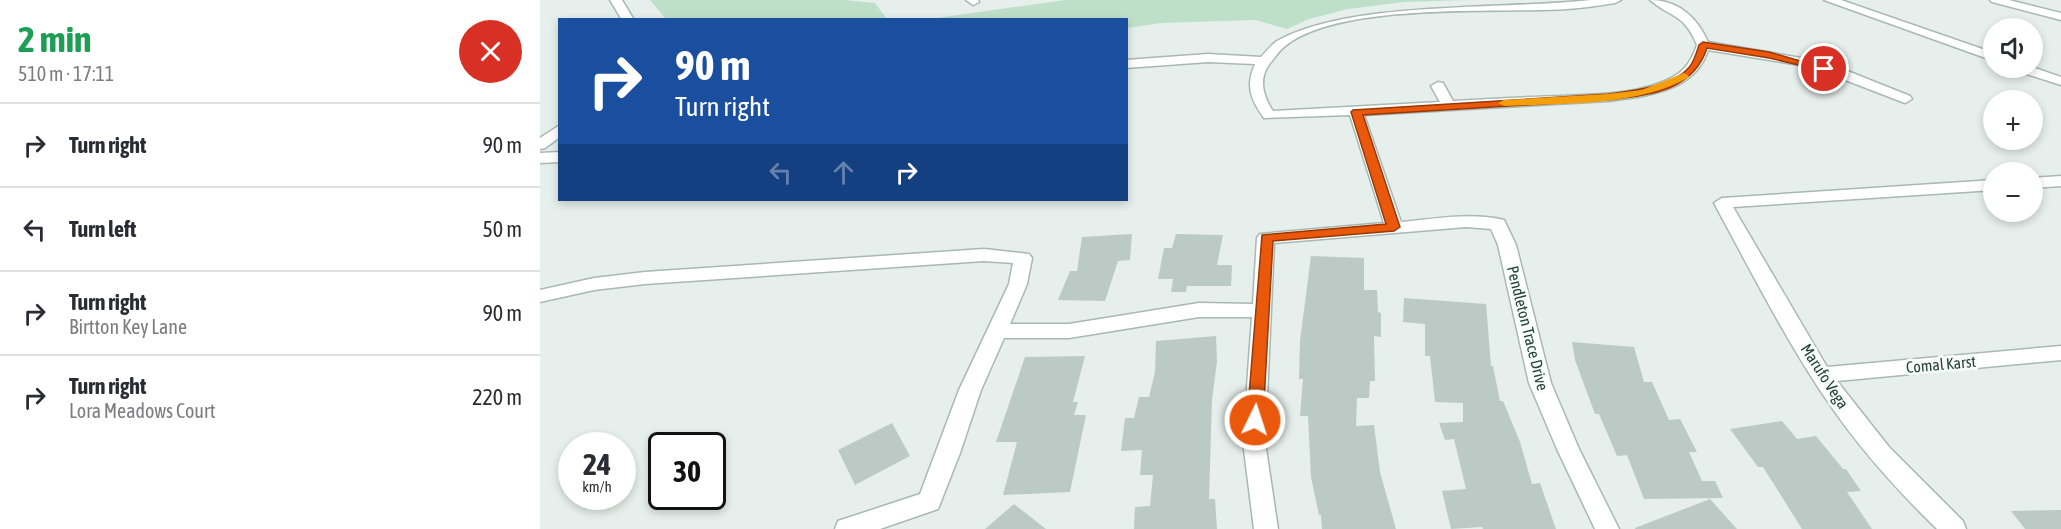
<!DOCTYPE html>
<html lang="en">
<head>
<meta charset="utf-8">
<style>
	body { margin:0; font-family:"Asap Condensed",sans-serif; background:#f2f2f3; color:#2b2b33; height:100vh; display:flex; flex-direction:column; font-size:22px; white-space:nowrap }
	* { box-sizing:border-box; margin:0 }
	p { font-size:20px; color:#7c7c81 }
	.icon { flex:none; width:33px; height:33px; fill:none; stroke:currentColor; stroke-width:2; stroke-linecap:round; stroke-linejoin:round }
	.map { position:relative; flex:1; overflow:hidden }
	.sheet { display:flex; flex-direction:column; background:#fff; width:540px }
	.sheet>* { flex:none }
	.guide { position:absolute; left:18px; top:18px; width:570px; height:183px; border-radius:0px; box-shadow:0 3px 9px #0003; background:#1a4fa0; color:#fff; overflow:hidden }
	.buttons { position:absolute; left:1443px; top:18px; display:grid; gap:12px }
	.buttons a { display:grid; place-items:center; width:60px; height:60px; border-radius:50%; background:#fff; box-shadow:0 3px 9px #0003; font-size:30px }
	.speed { position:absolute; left:18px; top:432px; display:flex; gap:12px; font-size:30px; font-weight:700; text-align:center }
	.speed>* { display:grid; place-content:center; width:78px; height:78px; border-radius:50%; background:#fff; box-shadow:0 3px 9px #0003; line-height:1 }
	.speed small { font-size:15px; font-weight:400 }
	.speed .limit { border:3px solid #111; border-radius:9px; background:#fff; color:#111 }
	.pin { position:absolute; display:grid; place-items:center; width:51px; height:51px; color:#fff; margin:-26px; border:3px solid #fff; border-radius:50%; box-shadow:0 2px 6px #0007 }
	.me { position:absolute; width:66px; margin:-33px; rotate:4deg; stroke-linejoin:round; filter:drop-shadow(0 0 4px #0008) }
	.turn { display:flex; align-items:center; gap:21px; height:126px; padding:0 18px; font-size:27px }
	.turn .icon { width:78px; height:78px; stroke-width:2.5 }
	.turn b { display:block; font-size:42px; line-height:51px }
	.lanes { display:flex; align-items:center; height:57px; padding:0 18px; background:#0003; justify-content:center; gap:30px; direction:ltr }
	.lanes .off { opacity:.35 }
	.round { display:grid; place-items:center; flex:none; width:63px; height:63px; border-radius:32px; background:#f2f2f3 }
	.summary { display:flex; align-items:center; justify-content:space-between; height:102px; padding:0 18px }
	h1 { font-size:36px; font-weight:700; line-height:45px; color:#1e9e55 }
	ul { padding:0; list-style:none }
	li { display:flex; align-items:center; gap:18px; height:84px; padding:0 18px; border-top:2px solid #e1e1e2 }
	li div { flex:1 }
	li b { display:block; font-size:22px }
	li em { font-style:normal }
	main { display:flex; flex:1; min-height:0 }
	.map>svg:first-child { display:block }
	.green { fill:#bfe0c8 }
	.building { fill:#bbcac4 }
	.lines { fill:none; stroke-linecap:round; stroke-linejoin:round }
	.street-casing { stroke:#a8b8b2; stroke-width:3 }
	.secondary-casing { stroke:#a4bbb3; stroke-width:3 }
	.street { fill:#fff; fill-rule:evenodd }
	.secondary { fill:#fff; fill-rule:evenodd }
	.route { fill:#ea580c; stroke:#983908; stroke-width:1.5 }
	.slow { fill:#f59e0b }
	.labels { text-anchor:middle; stroke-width:6; stroke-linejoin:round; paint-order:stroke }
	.street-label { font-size:16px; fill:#24423a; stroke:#f7fbf9 }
</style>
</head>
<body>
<main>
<section class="sheet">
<div class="summary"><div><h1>2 min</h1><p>510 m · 17:11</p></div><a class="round" style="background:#d93025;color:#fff"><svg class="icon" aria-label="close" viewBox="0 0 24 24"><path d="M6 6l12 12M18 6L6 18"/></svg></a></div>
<ul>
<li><svg class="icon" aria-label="right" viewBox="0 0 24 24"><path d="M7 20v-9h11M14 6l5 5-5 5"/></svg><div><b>Turn right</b></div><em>90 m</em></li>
<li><svg class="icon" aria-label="left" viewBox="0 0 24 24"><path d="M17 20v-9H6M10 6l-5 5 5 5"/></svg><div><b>Turn left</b></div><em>50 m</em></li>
<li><svg class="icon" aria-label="right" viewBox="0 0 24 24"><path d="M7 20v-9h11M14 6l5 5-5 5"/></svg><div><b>Turn right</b><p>Birtton Key Lane</p></div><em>90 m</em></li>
<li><svg class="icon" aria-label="right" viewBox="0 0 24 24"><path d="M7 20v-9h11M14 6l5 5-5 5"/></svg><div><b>Turn right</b><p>Lora Meadows Court</p></div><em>220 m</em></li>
</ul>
</section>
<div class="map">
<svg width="1521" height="529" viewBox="0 0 1521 529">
	<rect width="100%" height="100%" fill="#e6efeb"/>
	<path class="green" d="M110,0H304L335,3L347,19H126Z
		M525,0H929L864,2L808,9L769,19L747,29L715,20L621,23L587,28L586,20L390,19Z"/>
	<path class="building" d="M592,234L590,260L578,261L565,301L518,300L530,271H537L542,237Z
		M636,234L683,235L677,265H692L691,286H647L646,292H631L633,279H618L624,248H632Z
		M771,256L824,258V290H837L838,312L841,313V337L834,336L835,381H830L829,398H817L816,426L834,425L840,472L856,529H782L781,515H779L771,477L768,416H760L763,379H759L760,341Z
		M864,298L946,304L951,366H953L960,401H963L980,442L992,484L1000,483L1016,529H943L942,527L911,529L902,491L926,489L914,439L905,440L899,423L923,422V403L895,402L890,356H885V324L863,322Z
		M676,336L677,361L672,400L669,499H675L677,529H594L595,507L610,506L613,475H600L602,450L581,451L585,418H594L599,397H609L615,372L616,341Z
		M1032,342L1094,347L1104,382H1112L1129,420L1140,419L1157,452H1149L1162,481H1175L1183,498L1104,499L1087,455L1077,456L1059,414H1055L1035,360Z
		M545,356L533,402H538L534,415H546L530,492L463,495L477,442H456L485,357Z
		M1242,421L1257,439L1276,436L1303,469H1306L1321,491L1307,492L1332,529H1262L1223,467H1218L1190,429Z
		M352,423L370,456L315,485L298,450Z
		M1170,499L1197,529H1095V528Z
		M474,504L506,529H445Z
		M1521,510V529H1485L1471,511Z"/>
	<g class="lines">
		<g class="street-casing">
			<path id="street" d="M426,0H438L439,2L433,5Z
				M1051,0H1081L1075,3C1051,7 1027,10 1002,10C938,12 793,5 744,47C739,51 735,57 732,61C718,76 722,95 733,111L900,102L891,86L898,82L903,83L913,101C949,99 984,97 1020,96C1056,94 1099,95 1133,77C1146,70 1152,59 1157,45C1144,13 1131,18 1110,0C1138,0 1157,17 1168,42L1267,59L1310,72L1370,96L1372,99L1365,103L1300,78L1260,65L1168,50C1155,92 1106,96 1068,101L824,115L861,222C894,219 931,212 964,220L976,245L1011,383L1039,449L1079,529H1055L1017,449L989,383L958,245L951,229L926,227L734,243L725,442L738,529H714L703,442L712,317H659L529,338H464L441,390L420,453L398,509L340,529H295L298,521L380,494L419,390L469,284L473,263L444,261L105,284L54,290L0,302V290L54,278L105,272L444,249L489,254L492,258L487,284L470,324H529L659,303L713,304L717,238L720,234L844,223L810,115L724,118C711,100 705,86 715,64L668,62L586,68V60L668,54L721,57C726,52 731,45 737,41C811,0 962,10 1051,0Z
				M1284,0H1301L1454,53V61Z
				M1450,0H1469L1521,13V20L1452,2Z
				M1492,67L1521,77V85L1477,71L1476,68Z
				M20,152V162L0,163V153Z
				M1521,176V186L1492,188V178Z
				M1454,180V190L1193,207L1287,367L1521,346V360L1297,381L1349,447L1423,521L1426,529H1397C1358,491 1321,450 1290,405C1246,341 1211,271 1174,203L1182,198Z"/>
		</g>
		<g class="secondary-casing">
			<path id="secondary" d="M70,0H82L94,20H82Z
				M20,125V137L5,148L0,149V138Z"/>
		</g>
		<use href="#street" class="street"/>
		<use href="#secondary" class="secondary"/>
	</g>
	<path class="route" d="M1163,42L1229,52L1288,69L1284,71L1229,58L1167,48C1153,92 1108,95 1068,100L823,115L860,227L854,231L733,241L723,420L721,425L715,426L709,425L707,420L722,235L846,224L811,112L813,110L1068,94C1092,91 1139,86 1152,63C1155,58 1157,51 1159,45Z"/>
	<path class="slow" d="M1144,73L1149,76L1148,78C1092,107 1025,103 964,106L958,103L964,100L1068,94L1102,90Z"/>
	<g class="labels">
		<g class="street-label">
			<text transform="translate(988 328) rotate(76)" y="6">Pendleton Trace Drive</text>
			<text transform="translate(1401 364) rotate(-5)" y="6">Comal Karst</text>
			<text transform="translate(1285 376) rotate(57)" y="6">Marufo Vega</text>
		</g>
	</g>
</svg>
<div class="buttons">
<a><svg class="icon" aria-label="sound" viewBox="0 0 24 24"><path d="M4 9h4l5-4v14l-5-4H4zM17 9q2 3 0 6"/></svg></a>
<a>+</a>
<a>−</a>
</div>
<div class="speed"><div>24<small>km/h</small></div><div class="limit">30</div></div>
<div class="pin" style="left:1284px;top:69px;background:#d93025"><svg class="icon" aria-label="arrive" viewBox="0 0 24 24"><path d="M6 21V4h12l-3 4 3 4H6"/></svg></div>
<svg class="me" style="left:715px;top:420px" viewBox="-20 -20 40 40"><circle r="17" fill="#ea580c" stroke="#fff" stroke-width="3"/><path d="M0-11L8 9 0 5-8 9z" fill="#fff"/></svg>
<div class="guide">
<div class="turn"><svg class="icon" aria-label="right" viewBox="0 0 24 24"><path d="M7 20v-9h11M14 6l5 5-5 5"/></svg><div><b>90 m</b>Turn right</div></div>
<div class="lanes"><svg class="icon off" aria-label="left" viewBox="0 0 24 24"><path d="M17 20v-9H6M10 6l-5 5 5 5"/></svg><svg class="icon off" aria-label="ahead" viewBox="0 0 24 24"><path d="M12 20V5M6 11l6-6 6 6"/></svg><svg class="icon" aria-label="right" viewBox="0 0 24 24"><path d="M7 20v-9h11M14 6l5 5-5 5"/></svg></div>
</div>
</div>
</main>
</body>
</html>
